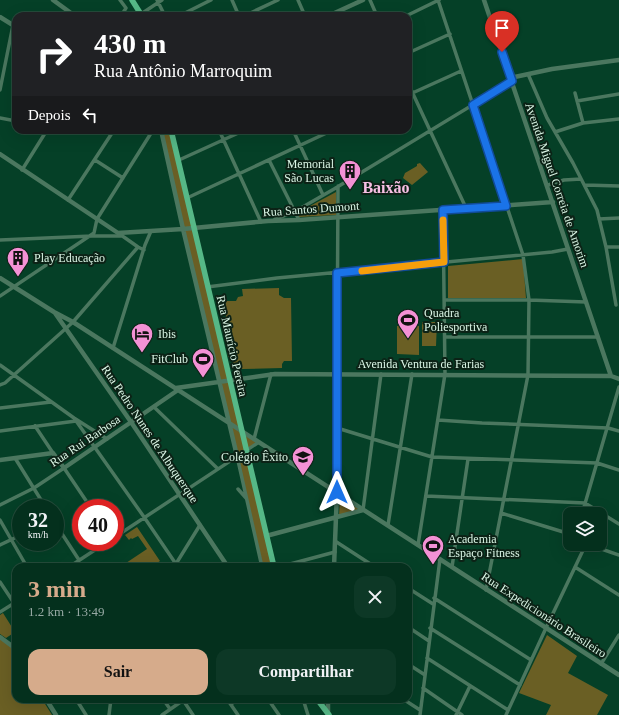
<!DOCTYPE html>
<html lang="pt">
<head>
<meta charset="utf-8">
<style>
	body { margin:0; font-family:"Times New Roman",serif; background:#0d3826; color:#f1f3f6; height:100vh; display:flex; flex-direction:column; font-size:15px; white-space:nowrap }
	* { box-sizing:border-box; margin:0 }
	p { font-size:13px; color:#97a9a4 }
	.icon { flex:none; width:22px; height:22px; fill:none; stroke:currentColor; stroke-width:2; stroke-linecap:round; stroke-linejoin:round }
	.map { position:relative; flex:1; overflow:hidden }
	.drawer { position:absolute; left:12px; top:563px; width:400px; height:140px; display:flex; flex-direction:column; background:#04301d; border-radius:12px; box-shadow:0 4px 16px #0002,0 0 0 1px #254b3b }
	.drawer>* { flex:none }
	.top-card { position:absolute; left:12px; top:12px; width:400px; height:122px; border-radius:12px; box-shadow:0 4px 16px #0002,0 0 0 1px #254b3b; background:#202124; color:#fff; overflow:hidden }
	.fabs { position:absolute; left:563px; top:507px; display:grid; gap:8px }
	.fabs a { display:grid; place-items:center; width:44px; height:44px; border-radius:8px; background:#04301d; box-shadow:0 4px 16px #0002,0 0 0 1px #254b3b; font-size:20px }
	.speed { position:absolute; left:12px; top:499px; display:flex; gap:8px; font-size:20px; font-weight:700; text-align:center }
	.speed>* { display:grid; place-content:center; width:52px; height:52px; border-radius:50%; background:#04301d; box-shadow:0 4px 16px #0002,0 0 0 1px #254b3b; line-height:1 }
	.speed small { font-size:10px; font-weight:400 }
	.speed .limit { border:6px solid #d22; background:#fff; color:#111 }
	.pin { position:absolute; display:grid; place-items:center; width:34px; height:34px; color:#fff; margin:-41px -17px; border-radius:50% 50% 50% 0; rotate:-45deg; box-shadow:0 0 4px #0007 }
	.pin .icon { rotate:45deg }
	.me { position:absolute; width:44px; margin:-22px; rotate:0deg; stroke-linejoin:round; filter:drop-shadow(0 0 3px #0008) }
	.turn { display:flex; align-items:center; gap:14px; height:84px; padding:0 16px; font-size:18px }
	.turn .icon { width:52px; height:52px; stroke-width:2.5 }
	.turn b { display:block; font-size:28px; line-height:34px }
	.then { display:flex; align-items:center; height:38px; padding:0 16px; background:#0003; gap:8px; font-size:15px }
	.round { display:grid; place-items:center; flex:none; width:42px; height:42px; border-radius:12px; background:#0d3826 }
	.summary { display:flex; align-items:center; justify-content:space-between; height:68px; padding:0 16px }
	h1 { font-size:24px; font-weight:700; line-height:30px; color:#d6ab8b }
	.action { display:flex; gap:8px; margin-top:auto; padding:8px 16px }
	.action a { flex:1; height:46px; border-radius:12px; background:#d6ab8b; color:#111; font-size:16px; font-weight:700; line-height:46px; text-align:center }
	.action a+a { background:#0d3826; color:#f1f3f6 }
	.map>svg:first-child { display:block }
	.green { fill:#6a5f24 }
	.lines { fill:none; stroke-linecap:round; stroke-linejoin:round }
	.minor { stroke:#4b775f; stroke-width:3.5 }
	.tertiary { stroke:#4b775f; stroke-width:4.5 }
	.primary { stroke:#56b887; stroke-width:5.5 }
	.route-casing { stroke:#114b97; stroke-width:10 }
	.route { stroke:#1a73e8; stroke-width:7 }
	.slow { stroke:#f59e0b; stroke-width:7 }
	.labels { text-anchor:middle; stroke-width:4; stroke-linejoin:round; paint-order:stroke }
	.poi-label { font-size:12px; fill:#dbf6e6; stroke:#0c2216; text-anchor:start }
	.street-label { font-size:12px; fill:#dbf6e6; stroke:#0c2216 }
	.district-label { font-size:16px; font-weight:bold; fill:#f8c0e5; stroke:#0c2216 }
</style>
</head>
<body>
<div class="map">
<svg width="619" height="715" viewBox="0 0 619 715">
	<rect width="100%" height="100%" fill="#054027"/>
	<path class="green" d="M161,130H171L241,430L259,442L246,451L274,567H262Z
		M420,163L428,172L412,185L403,178L405,173L417,166V164Z
		M336,192V215L299,217L297,213Z
		M523,259L526,298H448V266Z
		M279,288V295L284,298H291L292,361H284L282,364V368L242,369L235,367L230,357H228L225,301H236L238,297L243,296L242,289Z
		M422,322H437L436,346H422Z
		M397,326H419V355L397,354Z
		M340,496L360,509L339,516Z
		M137,527L160,561L151,567H120L147,549L138,536L132,539L131,538L129,540L125,535Z
		M3,613L15,632L6,638L0,634V615Z
		M547,635L577,656L568,673L608,695L597,715H546L551,705L519,693Z
		M0,639L10,646L16,656V699H42L52,715H0Z"/>
	<g class="lines">
		<path class="minor" d="M120,0L126,8L121,16
			M157,0L165,16
			M232,0L239,16
			M298,0L305,16
			M370,0L377,16
			M438,0L523,255L529,300L528,375L486,590
			M141,14L162,0
			M179,16L211,0
			M244,16L278,0
			M406,16L439,0
			M408,53L450,34
			M528,74L547,118L573,163L597,210L606,247L616,305
			M408,83L466,208
			M0,90L13,25
			M575,93L583,123
			M408,95L461,71
			M577,101L619,94
			M0,118L16,121
			M219,130L261,222
			M293,130L323,195
			M555,132L583,123L619,119
			M95,160L123,178
			M179,160L245,130
			M269,160L299,220
			M22,170L47,130
			M548,185L564,180L581,179
			M585,185L619,186
			M187,198L333,130
			M68,200L114,130
			M275,219L294,212L334,189L512,81
			M599,219L619,218
			M121,235L138,247L144,250
			M0,240L92,236H123
			M606,247H619
			M207,287L277,278L552,252L568,249
			M0,296L94,233L97,219L153,130
			M444,300H529L586,302
			M445,337H598
			M113,348L145,245L151,231
			M0,365L74,418L107,439
			M337,373L338,186
			M0,385L5,383L73,322L138,247
			M154,407L218,469
			M0,408L51,402
			M74,418L144,517L178,567
			M438,420L482,423L608,428L619,431
			M35,426L53,453
			M337,428L432,457L597,463L619,470
			M0,431L76,421
			M254,439L271,374
			M237,456L262,567
			M15,458L46,508
			M238,489L246,498
			M426,496L585,503L619,524
			M0,505L34,488L64,468L91,508
			M363,510L381,374
			M501,513L570,534
			M582,514L619,387
			M0,520L27,567
			M55,523L79,560
			M388,525L412,374
			M115,537L259,442
			M335,541L375,567
			M587,544L619,555
			M0,545L21,535
			M418,545L445,374L443,210
			M69,567L107,542
			M174,567L200,525
			M279,567L335,552
			M452,567L468,459
			M575,567L619,595
			M0,582L16,606
			M408,588L433,604
			M434,598L531,660
			M0,612L16,602
			M408,627L429,641
			M430,628L520,685
			M427,658L508,710
			M408,664L425,675
			M601,664L619,635
			M423,688L462,715
			M76,699L86,715
			M163,699L170,709
			M227,699L238,715
			M268,699L279,715
			M303,699L308,715
			M403,699L420,710
			M183,700L193,715
			M231,704L239,699
			M109,715L111,699
			M162,715L185,699
			M420,715L440,559
			M456,715L470,686
			M506,715L546,628L586,544"/>
		<path class="tertiary" d="M53,0L75,16
			M484,0L611,376
			M328,16L363,0
			M0,17L16,27
			M510,78L552,69L619,60
			M161,130L183,229L237,456
			M0,154L118,233L183,229L268,221L299,220L553,202
			M0,278L54,312L73,322L619,675
			M55,313L131,422L228,567
			M176,388L275,374L611,376L619,379
			M0,460L53,453L64,468L178,390
			M266,536L363,510
			M334,567L337,492V373
			M0,637L12,646L16,652
			M46,699L56,715
			M328,714V699"/>
		<path class="primary" d="M132,0L142,16
			M171,130L274,567
			M317,699L329,715"/>
	</g>
	<g class="lines">
		<g class="route-casing">
			<path id="route" d="M337,492V273L444,262L443,210L506,206L473,105L512,81L502,52"/>
		</g>
		<use href="#route" class="route"/>
		<path class="slow" d="M362,271L444,262L443,220"/>
	</g>
	<defs>
		<g id="building-pin" transform="scale(1.15)"><path d="M0 17L-7.5 6A9.5 9.5 0 1 1 7.5 6Z" fill="#f391d5" stroke="#0c2216"/><path d="M-4-6H4V6H1V3H-1V6H-4ZM-2.5-4.3h1.7v1.8h-1.7ZM.8-4.3h1.7v1.8H.8ZM-2.5-1h1.7V.8h-1.7ZM.8-1h1.7V.8H.8Z" fill="#111"/></g>
		<g id="stadium-pin" transform="scale(1.15)"><path d="M0 17L-7.5 6A9.5 9.5 0 1 1 7.5 6Z" fill="#f391d5" stroke="#0c2216"/><path d="M0-5a6.5 5 0 1 0 0 10a6.5 5 0 1 0 0-10ZM-3.5-1.8h7v3.6h-7Z" fill="#111"/></g>
		<g id="hotel-pin" transform="scale(1.15)"><path d="M0 17L-7.5 6A9.5 9.5 0 1 1 7.5 6Z" fill="#f391d5" stroke="#0c2216"/><path d="M-6-4.5h1.5V1H6V5H4.5V3h-9V5H-6ZM-4 0a1.8 1.8 0 1 1 3.6 0ZM.5 0V-2.5h3Q6-2.5 6 0Z" fill="#111"/></g>
		<g id="school-pin" transform="scale(1.15)"><path d="M0 17L-7.5 6A9.5 9.5 0 1 1 7.5 6Z" fill="#f391d5" stroke="#0c2216"/><path d="M0-5L7-2L0 1L-7-2ZM-4 1L0 2.5L4 1V4Q0 6-4 4Z" fill="#111"/></g>
	</defs>
	<g fill-rule="evenodd">
		<use href="#building-pin" x="350" y="171"/>
		<use href="#building-pin" x="18" y="258"/>
		<use href="#stadium-pin" x="408" y="320"/>
		<use href="#hotel-pin" x="142" y="334"/>
		<use href="#stadium-pin" x="203" y="359"/>
		<use href="#school-pin" x="303" y="457"/>
		<use href="#stadium-pin" x="433" y="546"/>
	</g>
	<g class="labels">
		<g class="poi-label">
			<text x="334" y="168" text-anchor="end">Memorial<tspan x="334" dy="14">São Lucas</tspan></text>
			<text x="34" y="262">Play Educação</text>
			<text x="424" y="317">Quadra<tspan x="424" dy="14">Poliesportiva</tspan></text>
			<text x="158" y="338">Ibis</text>
			<text x="188" y="363" text-anchor="end">FitClub</text>
			<text x="288" y="461" text-anchor="end">Colégio Êxito</text>
			<text x="448" y="543">Academia<tspan x="448" dy="14">Espaço Fitness</tspan></text>
		</g>
		<g class="street-label">
			<text transform="translate(557 185) rotate(71)" y="4">Avenida Miguel Correia de Amorim</text>
			<text transform="translate(311 209) rotate(-4)" y="4">Rua Santos Dumont</text>
			<text transform="translate(232 346) rotate(77)" y="4">Rua Maurício Pereira</text>
			<text x="421" y="368">Avenida Ventura de Farias</text>
			<text transform="translate(150 434) rotate(56)" y="4">Rua Pedro Nunes de Albuquerque</text>
			<text transform="translate(85 441) rotate(-34)" y="4">Rua Rui Barbosa</text>
			<text transform="translate(544 615) rotate(33)" y="4">Rua Expedicionário Brasileiro</text>
		</g>
		<g class="district-label">
			<text x="386" y="193">Baixão</text>
		</g>
	</g>
</svg>
<div class="fabs">
<a><svg class="icon" aria-label="layers" viewBox="0 0 24 24"><path d="M12 4l9 5-9 5-9-5zM3 14l9 5 9-5"/></svg></a>
</div>
<div class="speed"><div>32<small>km/h</small></div><div class="limit">40</div></div>
<div class="pin" style="left:502px;top:52px;background:#d93025"><svg class="icon" aria-label="arrive" viewBox="0 0 24 24"><path d="M6 21V4h12l-3 4 3 4H6"/></svg></div>
<svg class="me" style="left:337px;top:492px" viewBox="-20 -20 40 40"><path d="M0-17L14 15 0 8-14 15z" fill="#1a73e8" stroke="#fff" stroke-width="4"/></svg>
<div class="top-card">
<div class="turn"><svg class="icon" aria-label="right" viewBox="0 0 24 24"><path d="M7 20v-9h11M14 6l5 5-5 5"/></svg><div><b>430 m</b>Rua Antônio Marroquim</div></div>
<div class="then">Depois<svg class="icon" aria-label="left" viewBox="0 0 24 24"><path d="M17 20v-9H6M10 6l-5 5 5 5"/></svg></div>
</div>
<section class="drawer">
<div class="summary"><div><h1>3 min</h1><p>1.2 km · 13:49</p></div><a class="round"><svg class="icon" aria-label="close" viewBox="0 0 24 24"><path d="M6 6l12 12M18 6L6 18"/></svg></a></div>
<div class="action"><a>Sair</a><a>Compartilhar</a></div>
</section>
</div>
</body>
</html>
